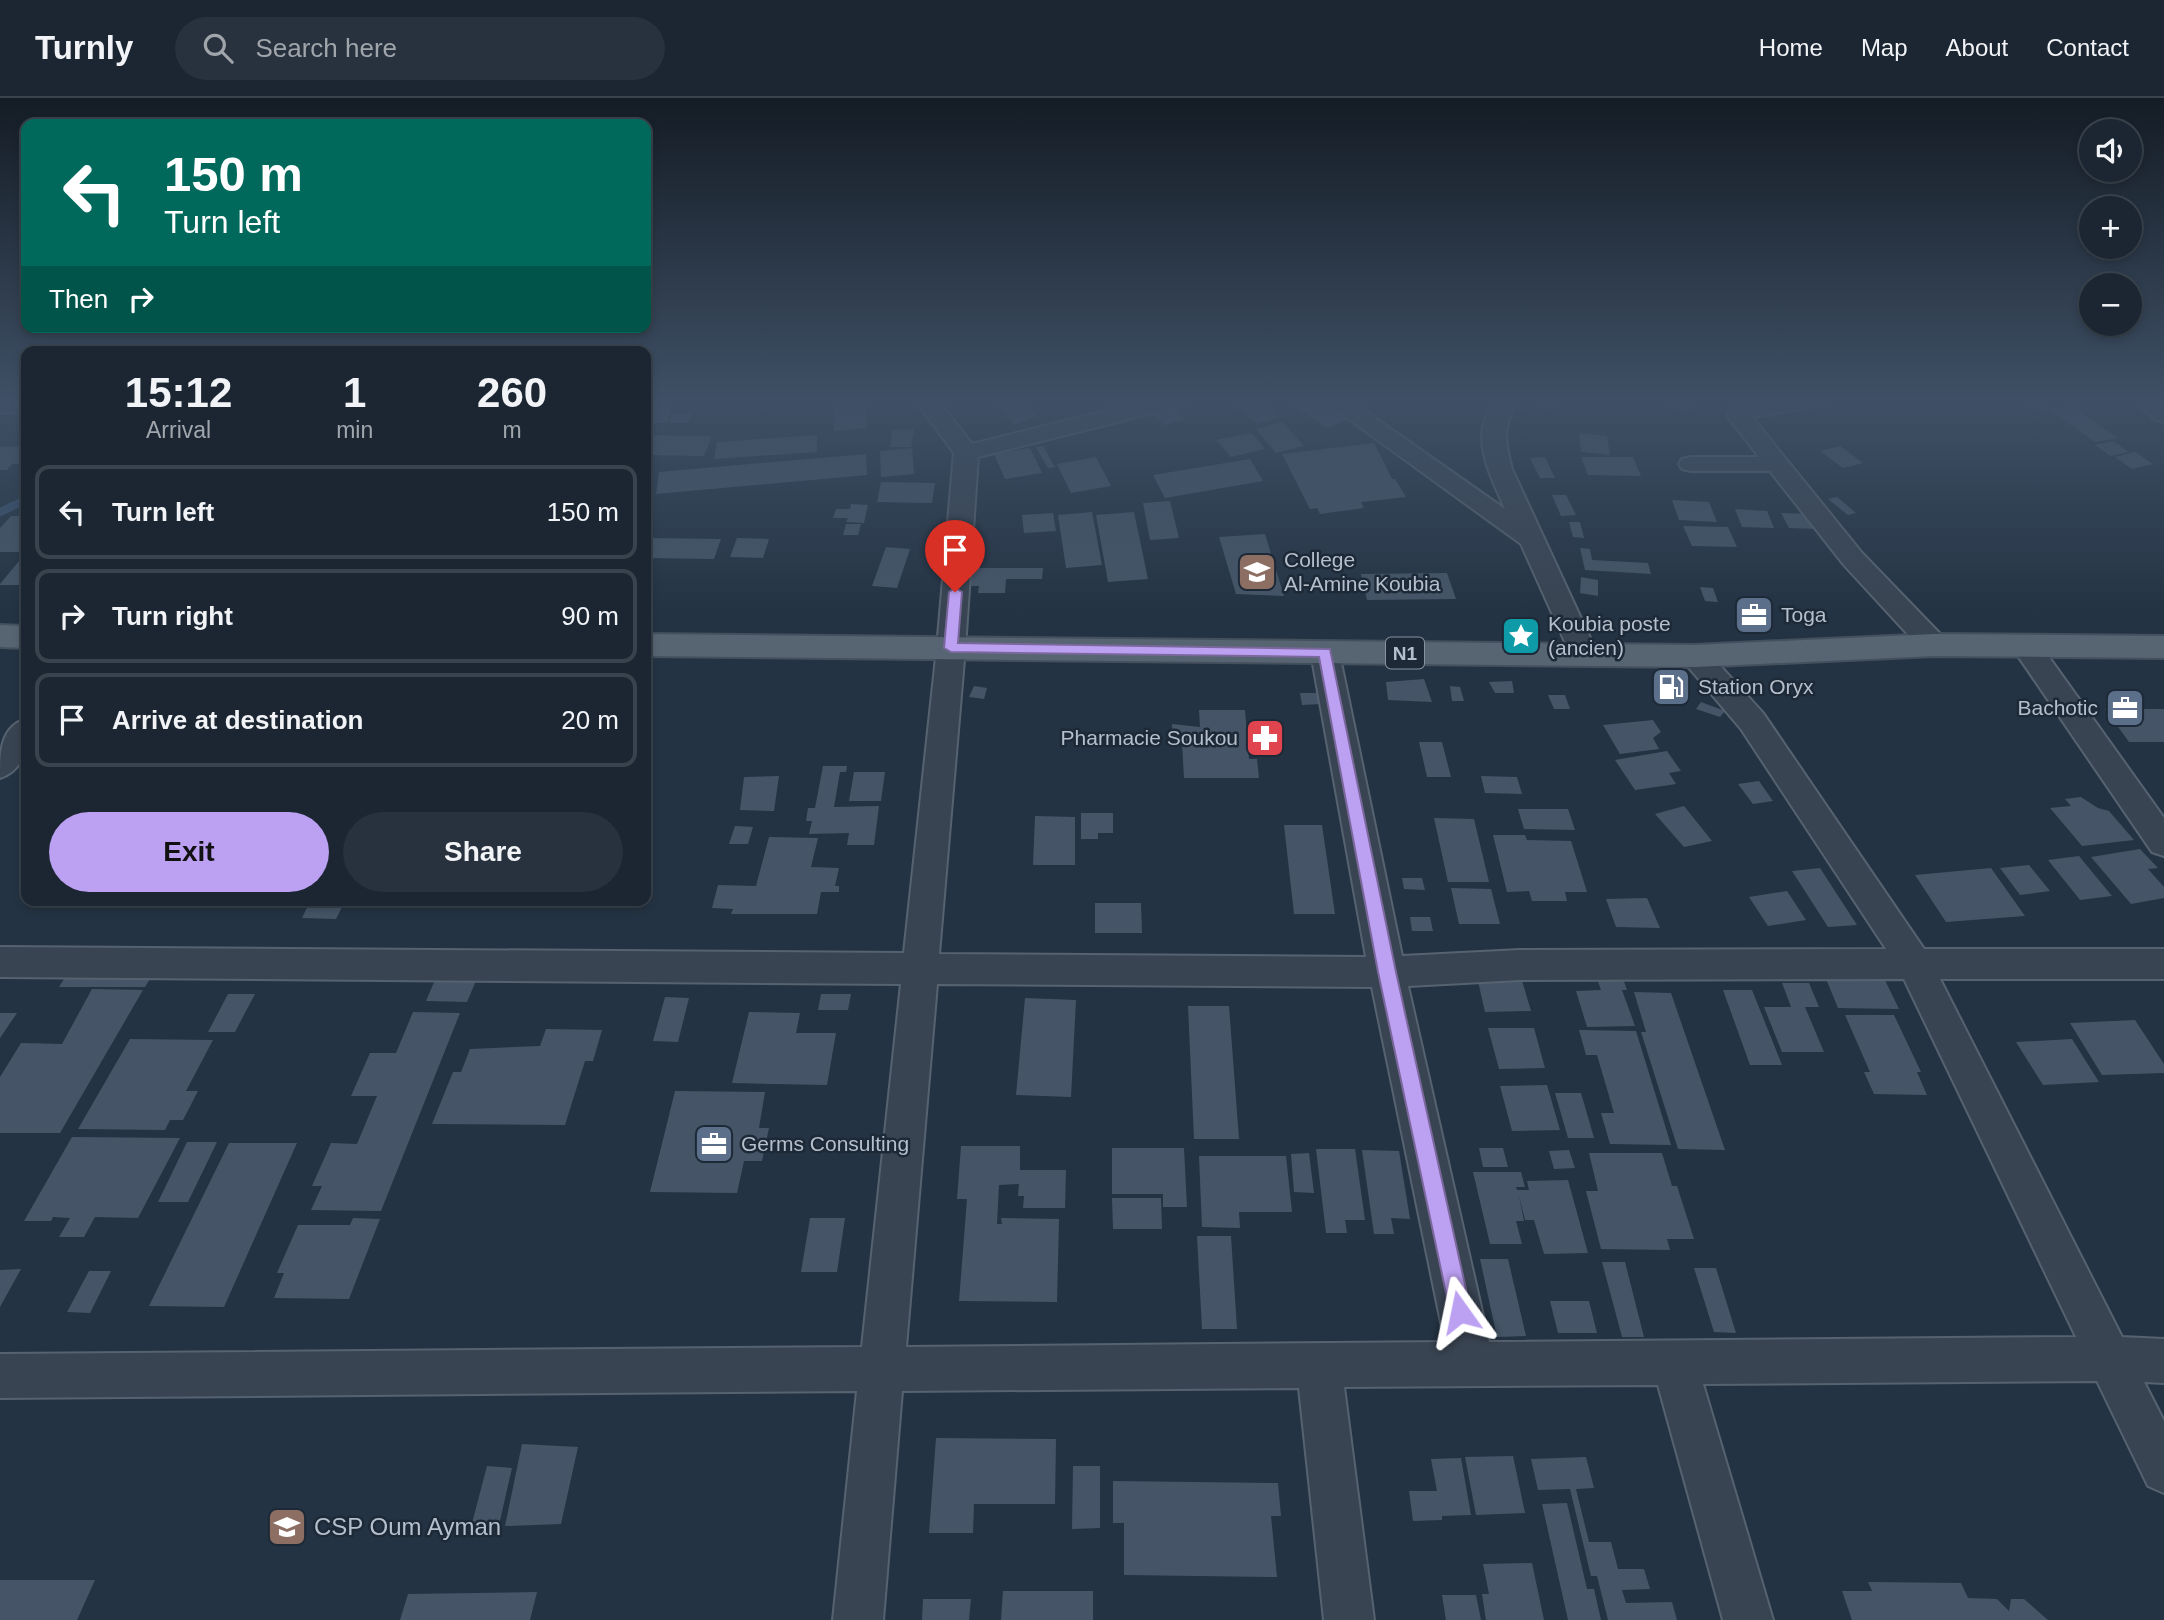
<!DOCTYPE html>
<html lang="en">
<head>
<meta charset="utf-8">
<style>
	body { margin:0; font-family:Arial,sans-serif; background:#28323e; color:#f1f3f6; height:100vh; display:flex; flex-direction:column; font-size:26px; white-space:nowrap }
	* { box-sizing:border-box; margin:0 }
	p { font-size:23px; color:#a0a5ac }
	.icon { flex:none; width:38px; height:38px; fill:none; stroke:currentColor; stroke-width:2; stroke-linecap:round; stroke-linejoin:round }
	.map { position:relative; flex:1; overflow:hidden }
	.drawer { position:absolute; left:21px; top:248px; width:630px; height:560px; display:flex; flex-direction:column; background:#1b2632; border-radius:14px; box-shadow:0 4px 10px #0003,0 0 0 2px #39434d }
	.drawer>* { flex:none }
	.guide { position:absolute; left:21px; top:21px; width:630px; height:214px; border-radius:14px; box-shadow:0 4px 10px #0003,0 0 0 2px #39434d; background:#00695c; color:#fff; overflow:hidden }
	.tools { position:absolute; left:2079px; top:21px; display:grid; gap:14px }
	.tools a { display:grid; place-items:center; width:63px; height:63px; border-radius:50%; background:#1b2632; box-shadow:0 4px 10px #0003,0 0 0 2px #39434d; font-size:35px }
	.pin { position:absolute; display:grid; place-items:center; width:60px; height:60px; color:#fff; margin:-72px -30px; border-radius:50% 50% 50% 0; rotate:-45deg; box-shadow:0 0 7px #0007 }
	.pin .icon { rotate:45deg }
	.me { position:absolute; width:77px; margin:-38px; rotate:348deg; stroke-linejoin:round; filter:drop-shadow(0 0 5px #0008) }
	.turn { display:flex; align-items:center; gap:24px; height:147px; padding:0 28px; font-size:32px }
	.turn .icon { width:91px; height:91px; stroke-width:2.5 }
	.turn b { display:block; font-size:49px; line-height:60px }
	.then { display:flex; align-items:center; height:66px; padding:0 28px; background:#0003; gap:14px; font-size:26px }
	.eta { display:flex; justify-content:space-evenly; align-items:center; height:119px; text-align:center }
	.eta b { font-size:42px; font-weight:600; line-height:49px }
	.cta { display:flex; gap:14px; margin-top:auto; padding:14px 28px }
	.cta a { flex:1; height:80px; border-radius:42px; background:#bca0f2; color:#111; font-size:28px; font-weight:600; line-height:80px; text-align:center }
	.cta a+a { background:#28323e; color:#f1f3f6 }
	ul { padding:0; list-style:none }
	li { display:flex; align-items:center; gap:21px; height:94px; margin:0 14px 10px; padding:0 14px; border:4px solid #39434d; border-radius:14px }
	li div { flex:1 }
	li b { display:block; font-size:26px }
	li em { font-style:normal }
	header { display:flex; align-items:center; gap:42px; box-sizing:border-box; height:98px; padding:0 35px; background:#1b2632; border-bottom:2px solid #39434d }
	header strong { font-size:33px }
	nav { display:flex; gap:38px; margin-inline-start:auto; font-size:24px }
	.search { width:490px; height:63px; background:#28323e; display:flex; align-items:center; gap:18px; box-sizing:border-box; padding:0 24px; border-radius:38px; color:#a0a5ac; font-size:26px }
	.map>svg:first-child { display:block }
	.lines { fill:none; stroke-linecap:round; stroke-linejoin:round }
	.stream { stroke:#374f6b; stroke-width:8 }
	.building { fill:#455567 }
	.minor-casing { stroke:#56626f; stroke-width:4 }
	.primary-casing { stroke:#45505e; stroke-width:4 }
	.minor { fill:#394452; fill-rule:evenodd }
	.primary { fill:#576472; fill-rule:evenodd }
	.route { fill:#bca0f2; stroke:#7a689d; stroke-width:2 }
	.labels { text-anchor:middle; stroke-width:5; stroke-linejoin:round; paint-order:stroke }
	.shield { fill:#1d2937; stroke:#87929f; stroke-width:2 }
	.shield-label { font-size:19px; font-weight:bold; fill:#b5bfcc }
	.poi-label { font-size:21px; fill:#b5bfcc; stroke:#1d2937; text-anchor:start }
	.near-poi-label { font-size:24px; fill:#b5bfcc; stroke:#1d2937; text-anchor:start }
</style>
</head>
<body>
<header>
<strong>Turnly</strong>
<div class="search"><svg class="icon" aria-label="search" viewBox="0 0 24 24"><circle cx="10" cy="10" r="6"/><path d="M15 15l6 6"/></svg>Search here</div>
<nav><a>Home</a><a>Map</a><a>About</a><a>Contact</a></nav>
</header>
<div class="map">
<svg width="2164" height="1522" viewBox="0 0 2164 1522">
	<rect width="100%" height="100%" fill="#243343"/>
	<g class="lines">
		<path class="stream" d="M0,414L26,402"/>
	</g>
	<path class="building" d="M833,301H865L867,330L834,333Z
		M991,301H1020L1037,318L1015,326Z
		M1229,301H1276L1265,306L1280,319L1257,326Z
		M1300,301H1322L1350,321L1327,330L1291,305Z
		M1545,301H1547L1558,307L1549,312L1537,306Z
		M2024,301H2036L2049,312L2038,313Z
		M646,305H673L666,325H646Z
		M1172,309L1185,321L1164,327L1151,315Z
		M2073,309L2118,340L2095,344L2051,313Z
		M673,315H692L688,325H669Z
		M1283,324L1304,348L1276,355L1256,331Z
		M914,331L911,349H890L892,332Z
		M1252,335L1265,351L1231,359L1216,342Z
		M1579,335L1607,338L1610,357L1581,354Z
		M646,337L712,338L704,358L646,357Z
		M817,337V354L714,361L717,344Z
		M2113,343L2129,354L2110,358L2095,347Z
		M1374,345L1392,381H1395L1406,399L1361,404L1364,410L1320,416L1317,410L1310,411L1282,356Z
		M26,348V365L12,366L7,372H0V349Z
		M1043,348L1055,369L1048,370L1036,349Z
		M1840,348L1863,365L1843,370L1820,353Z
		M912,350L914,376L881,379L880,353Z
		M1030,350L1042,375L1005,381L994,356Z
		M2135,354L2153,366L2132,371L2115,359Z
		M866,356L867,377L656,396L659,374Z
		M1096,359L1111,388L1071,395L1057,366Z
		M1545,359L1555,380H1540L1530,360Z
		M1581,359H1633L1641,378L1588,377Z
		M1250,361L1263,383L1165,400L1153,377Z
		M881,384L935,385L932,405L877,404Z
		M1552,397H1566L1576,417L1561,418Z
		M1837,399L1856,415L1848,417L1828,401Z
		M1672,402L1709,404L1717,424L1679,422Z
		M1170,403L1179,440L1150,442L1143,405Z
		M851,406L868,407L864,425L846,424L848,420H833L836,411H850Z
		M1735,411L1767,413L1774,430L1742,429Z
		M1092,414L1102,467L1066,470L1058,417Z
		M1134,414L1148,481L1108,484L1096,417Z
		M1053,415L1056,433L1024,435L1022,417Z
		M1781,415L1811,416L1818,431L1789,430Z
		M11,418H26V454H0V430Z
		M1569,424H1580L1584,440L1573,439Z
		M846,426H861L858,437H843Z
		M1683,428L1728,429L1737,449L1692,448Z
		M1265,436L1284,498L1236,496L1219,439Z
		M646,440L721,441L714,461L646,460Z
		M737,440L769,441L763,460L730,459Z
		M886,449L910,451L897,490L872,488Z
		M1580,450L1590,451L1592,462L1648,465L1651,476L1585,472Z
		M24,457L26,487H0V486Z
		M968,470H1043L1042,481H1006L1005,495H978L979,488H967Z
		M1447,475L1456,501L1367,502L1361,476Z
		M1581,479L1598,482V498L1580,495Z
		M1700,489L1713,490L1718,504L1705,503Z
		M1424,581L1432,604L1388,602L1386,584Z
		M1512,583L1514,595H1495L1489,584Z
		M974,588L987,590L984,601L969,599Z
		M1450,588L1460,589L1464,603H1452Z
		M1300,595H1320L1321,606L1302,607Z
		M1548,597H1565L1570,611H1554Z
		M1701,604L1725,613L1720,619L1696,611Z
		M2105,611H2164V644H2129Z
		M1199,612H1245L1249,661H1257L1259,680H1184L1182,645H1173L1172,626L1200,629Z
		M1653,622L1661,634L1653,640L1659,651L1620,656L1603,627Z
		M1419,644H1442L1451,679H1427Z
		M1667,653L1681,673L1669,675L1676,686L1635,692L1615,662Z
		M823,668H847L846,674H840L834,709L879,708L874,747H847L849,735L809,736L812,723H806L808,710H815Z
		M854,674H885L881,703H849Z
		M779,678L774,713L740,712L744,679Z
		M1481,678L1517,679L1522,696L1485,695Z
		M1759,683L1773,703L1753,706L1738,686Z
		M2081,699L2098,710L2109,713L2134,742L2082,748L2050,710L2071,708L2065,701Z
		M1684,708L1712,743L1684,749L1655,716Z
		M1518,711H1568L1575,732L1524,731Z
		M1081,715H1113V735H1098V741H1081Z
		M1035,718L1075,719V767H1033Z
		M1434,720L1474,721L1489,784H1448Z
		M1284,727H1322L1335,816H1294Z
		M735,728L753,729L748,746H729Z
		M1493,737H1525L1527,742L1571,743L1587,794H1565L1567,803H1532L1529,793L1507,794Z
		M769,739L818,740L811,769L839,770L835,788H839V794H821L817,816H731L733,811L712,810L718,787L756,788Z
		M2140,751L2158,770L2148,771L2164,789V800L2131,806L2091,759Z
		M2079,758L2112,798L2080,802L2048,762Z
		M2029,767L2050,793L2020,797L2000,770Z
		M1820,770L1857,827L1828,829L1792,773Z
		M1991,770L2025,818L1946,824L1915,777Z
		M1402,780H1422L1425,792L1404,791Z
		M1451,790L1491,791L1500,826H1459Z
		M1787,793L1806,822L1768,828L1749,799Z
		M1647,800L1660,830L1616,829L1606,801Z
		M310,803H345L336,821L302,820Z
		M1095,805H1141L1142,835H1095Z
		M1410,819H1430L1433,833H1412Z
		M73,867L158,868L145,889H59Z
		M1824,876H1882L1899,911L1838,910Z
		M437,877L478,878L467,904L426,903Z
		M1596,878H1622L1627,892H1622L1635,928L1587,929L1576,893L1601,892Z
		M1477,879H1521L1531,913L1485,914Z
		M1782,885H1809L1819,909H1805L1824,954H1782L1764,909H1791Z
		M92,891L143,892L60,1035H0V979L21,945L62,946Z
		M1723,892H1752L1782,967H1750Z
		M1634,894L1671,895L1725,1052L1678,1051L1641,934H1646Z
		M228,896H255L235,934H208Z
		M821,896H851L848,912H818Z
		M665,899L689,900L678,944L653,943Z
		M1025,900L1076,902L1071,999L1016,997Z
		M1188,908H1229L1239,1041H1194Z
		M413,914L460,915L381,1113L311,1112L322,1088H312L331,1045L357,1046L377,998H351L370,955H396Z
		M749,914L800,915L796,935H836L827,987L732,985Z
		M0,915H17L0,940Z
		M1845,917H1894L1921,974H1917L1927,997L1874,996L1864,974H1870Z
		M2135,922L2164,966V975L2102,977L2070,925Z
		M1488,930H1534L1545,970L1499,971Z
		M546,931L602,932L593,963H585L565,1027L432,1026L453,974H461L470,951L540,948Z
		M1579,932L1636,933L1671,1047L1610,1046L1601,1015H1614L1597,957H1586Z
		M130,941L213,942L186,993H198L183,1022H170L165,1032L78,1031Z
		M2072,941L2099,984L2043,987L2016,944Z
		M1547,987L1560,1032L1512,1033L1500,988Z
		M675,993L765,994L759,1030H769L762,1063H744L737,1095L650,1094Z
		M1555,995H1581L1594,1040H1568Z
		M72,1039L180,1040L138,1120L95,1119L84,1139H59L70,1120L53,1119L51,1123H24Z
		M187,1044H217L188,1104H158Z
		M229,1045H297L224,1209L149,1208Z
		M961,1048H1020V1072H1066L1065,1110H1023L1024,1098H1018L1019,1086L999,1087L997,1126H1002L1001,1120L1059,1121L1057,1204L959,1203L967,1101H957Z
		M1112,1050H1184L1187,1109H1163V1096H1112Z
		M1479,1050H1503L1508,1069H1483Z
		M1316,1051H1355L1365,1122H1345L1347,1135H1326Z
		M1362,1052L1399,1053L1410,1121L1391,1120L1394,1136H1374Z
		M1569,1052L1575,1070L1554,1071L1549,1053Z
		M1309,1055L1314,1095L1294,1094L1291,1056Z
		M1589,1055H1662L1672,1088H1677L1694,1141H1667L1670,1152L1601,1151L1586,1093H1598Z
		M1199,1058H1286L1292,1114H1239L1240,1130L1202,1129Z
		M1473,1074H1521L1525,1089H1516L1517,1092H1529L1527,1083L1568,1082L1588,1155L1544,1156L1534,1122H1525L1519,1098L1524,1123H1516L1522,1146H1490Z
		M1112,1100H1161L1162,1131H1113Z
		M353,1120L380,1121L349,1201L274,1200L284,1175H277L298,1127H350Z
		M810,1120H845L837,1174H801Z
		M1197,1138H1231L1237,1231H1202Z
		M1480,1161H1508L1526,1238L1497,1239Z
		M1602,1164H1625L1644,1239H1622Z
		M1694,1170H1716L1736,1235L1714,1234Z
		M21,1171L0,1209V1172Z
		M89,1173H111L90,1215L67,1214Z
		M1550,1203H1589L1597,1235H1558Z
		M936,1340L1056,1341L1055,1406H974L973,1435H929Z
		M522,1346L578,1349L561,1426L505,1428Z
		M1513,1358L1525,1415L1476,1417L1465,1359Z
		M1586,1359L1594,1390L1576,1391L1589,1444H1611L1618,1471H1644L1650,1491L1622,1492L1626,1505L1672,1504L1677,1522H1608L1597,1478H1591L1570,1391L1538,1392L1531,1361Z
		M1461,1360L1471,1417L1442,1418V1422L1413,1423L1409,1393H1437L1431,1361Z
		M487,1368L512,1370L499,1427L472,1425Z
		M1073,1368H1100V1430L1072,1431Z
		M1113,1383L1278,1385L1281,1418H1271L1277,1479L1124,1477V1425H1113Z
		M1567,1405L1587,1491H1594L1601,1522H1568L1542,1406Z
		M1532,1465L1544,1522H1486L1482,1496H1489L1483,1466Z
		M0,1482H95L77,1522H0Z
		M1868,1484L1961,1485L1968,1500L1997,1501L2009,1513L2011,1501H2024L2048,1522H1852L1842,1493H1872Z
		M1003,1493H1093V1522H1001Z
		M537,1494L530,1522H400L408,1496Z
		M1442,1497H1476L1481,1522H1446Z
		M923,1501H971L969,1522H922Z"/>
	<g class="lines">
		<g class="minor-casing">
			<path id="minor" d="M0,301H26V313L0,315Z
				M914,301H937L972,346L1152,301H1192L1189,306L978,359L965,550L939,856L1366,859L1311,555L1315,548L1325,545L1335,548L1339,555L1402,858L1520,852L1886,851L1741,631L1685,565L1681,558L1685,551L1695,548L1705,551L1763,615L1924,851H2164V881H1940L2122,1239L2164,1241V1285L2144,1284L2164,1323V1395L2148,1388L2097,1283L1703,1286L1773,1522H1723L1658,1287L1344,1289L1374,1522H1324L1299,1290L902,1293L883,1522H833L857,1293L0,1300V1256L862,1249L901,886L0,879V849L904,855L937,550L954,355ZM1904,881L2076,1239L1489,1244L1408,888L1520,882ZM937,886L1372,889L1445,1244L906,1249Z
				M1321,301H1348L1505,411C1490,376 1467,336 1496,301H1520C1502,328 1504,340 1512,371L1598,557L1594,564L1584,567L1574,564L1521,446Z
				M1665,301H1690L1692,304L1688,309C1678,311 1671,310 1665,301Z
				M1773,301H1828L1825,306L1817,308L1752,319L1862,455L1944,540L1948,547L1944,554L1934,557L1924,554L1844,467L1770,373H1691L1682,371L1679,366L1682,361L1691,359H1759L1727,318L1732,310Z
				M2133,301H2159L2164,305V324L2156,322Z
				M2026,538L2036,541L2164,720V758L2152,754L2016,555L2012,548L2016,541Z
				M26,621C27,645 27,671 0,680C0,655 0,629 26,621Z"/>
		</g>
		<g class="primary-casing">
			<path id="primary" d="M0,527L26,528V550L0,549Z
				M646,536L1695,547L1934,536L2164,538V560L1934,558L1695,569L646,558Z"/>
		</g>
		<use href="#minor" class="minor"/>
		<use href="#primary" class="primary"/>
	</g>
	<linearGradient id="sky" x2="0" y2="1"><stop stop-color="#141c25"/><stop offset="0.59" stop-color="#3f5066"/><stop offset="1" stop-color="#3f5066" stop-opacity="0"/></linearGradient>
	<rect width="2164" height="514" fill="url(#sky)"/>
	<path class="route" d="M955,490L962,494L958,545L1330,551L1396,874L1471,1214L1468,1221L1460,1224L1453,1221L1450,1214L1378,874L1319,559L951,554L944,550L949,494Z"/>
	<defs>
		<g id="university-square" transform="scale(2.0125)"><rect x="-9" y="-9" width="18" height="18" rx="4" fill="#8d6e63" stroke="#1d2937"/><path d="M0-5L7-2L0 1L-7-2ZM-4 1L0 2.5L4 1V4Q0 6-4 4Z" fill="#fff"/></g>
		<g id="office-square" transform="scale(2.0125)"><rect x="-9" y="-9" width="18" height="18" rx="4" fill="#5c6f8a" stroke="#1d2937"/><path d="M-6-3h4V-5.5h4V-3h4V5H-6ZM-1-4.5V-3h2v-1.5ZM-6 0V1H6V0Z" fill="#fff"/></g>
		<g id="sight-square" transform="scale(2.0125)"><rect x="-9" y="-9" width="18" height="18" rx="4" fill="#0f9aa8" stroke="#1d2937"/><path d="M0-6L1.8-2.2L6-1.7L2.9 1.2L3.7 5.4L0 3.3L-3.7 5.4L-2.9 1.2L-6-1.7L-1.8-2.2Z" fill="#fff"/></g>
		<g id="fuel-square" transform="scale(2.0125)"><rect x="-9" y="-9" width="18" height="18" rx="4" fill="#5c6f8a" stroke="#1d2937"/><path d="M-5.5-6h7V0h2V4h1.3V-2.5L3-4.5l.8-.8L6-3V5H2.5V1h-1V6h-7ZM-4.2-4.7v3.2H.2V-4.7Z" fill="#fff"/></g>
		<g id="pharmacy-square" transform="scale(2.0125)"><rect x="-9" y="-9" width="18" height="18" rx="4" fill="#e0444e" stroke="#1d2937"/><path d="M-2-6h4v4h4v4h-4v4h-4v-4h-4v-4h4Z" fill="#fff"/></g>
		<g id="school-square" transform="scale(2.0125)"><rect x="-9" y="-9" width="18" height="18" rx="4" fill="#8d6e63" stroke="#1d2937"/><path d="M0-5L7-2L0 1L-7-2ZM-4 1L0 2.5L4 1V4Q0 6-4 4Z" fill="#fff"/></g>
	</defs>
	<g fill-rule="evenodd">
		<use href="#university-square" x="1257" y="474"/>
		<use href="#office-square" x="1754" y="517"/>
		<use href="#sight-square" x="1521" y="538"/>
		<use href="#fuel-square" x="1671" y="589"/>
		<use href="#office-square" x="2125" y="610"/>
		<use href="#pharmacy-square" x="1265" y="640"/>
		<use href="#office-square" x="714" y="1046"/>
		<use href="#school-square" x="287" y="1429"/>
	</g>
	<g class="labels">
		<rect class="shield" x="1386" y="539.5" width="38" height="31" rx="5"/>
		<g class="shield-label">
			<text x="1405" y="562">N1</text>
		</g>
		<g class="poi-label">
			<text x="1284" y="469">College<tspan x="1284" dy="24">Al-Amine Koubia</tspan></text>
			<text x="1781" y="524">Toga</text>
			<text x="1548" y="533">Koubia poste<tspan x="1548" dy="24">(ancien)</tspan></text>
			<text x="1698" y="596">Station Oryx</text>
			<text x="2098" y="617" text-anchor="end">Bachotic</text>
			<text x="1238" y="647" text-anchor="end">Pharmacie Soukou</text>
			<text x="741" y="1053">Germs Consulting</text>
		</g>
		<g class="near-poi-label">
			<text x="314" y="1437">CSP Oum Ayman</text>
		</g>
	</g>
</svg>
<div class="tools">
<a><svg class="icon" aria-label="sound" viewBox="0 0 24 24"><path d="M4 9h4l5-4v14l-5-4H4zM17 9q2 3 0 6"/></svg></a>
<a>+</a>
<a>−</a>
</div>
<div class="pin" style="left:955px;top:494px;background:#d93025"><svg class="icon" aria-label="arrive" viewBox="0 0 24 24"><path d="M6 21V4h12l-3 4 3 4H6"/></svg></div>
<svg class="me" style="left:1460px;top:1214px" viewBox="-20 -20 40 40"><path d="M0-17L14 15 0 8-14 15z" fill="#bca0f2" stroke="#fff" stroke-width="4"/></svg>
<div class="guide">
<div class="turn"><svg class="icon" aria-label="left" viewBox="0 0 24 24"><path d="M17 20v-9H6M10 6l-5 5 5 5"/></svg><div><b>150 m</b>Turn left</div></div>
<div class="then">Then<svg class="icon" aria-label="right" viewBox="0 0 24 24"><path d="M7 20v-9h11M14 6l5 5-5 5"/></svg></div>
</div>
<section class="drawer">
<div class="eta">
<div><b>15:12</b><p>Arrival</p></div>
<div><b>1</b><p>min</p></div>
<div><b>260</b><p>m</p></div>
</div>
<ul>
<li><svg class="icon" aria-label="left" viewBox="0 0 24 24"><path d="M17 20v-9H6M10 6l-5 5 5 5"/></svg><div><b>Turn left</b></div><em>150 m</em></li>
<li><svg class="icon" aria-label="right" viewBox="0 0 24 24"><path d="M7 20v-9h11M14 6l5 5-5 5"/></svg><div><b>Turn right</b></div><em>90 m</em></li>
<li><svg class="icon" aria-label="arrive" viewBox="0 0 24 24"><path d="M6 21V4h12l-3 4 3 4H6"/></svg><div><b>Arrive at destination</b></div><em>20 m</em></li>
</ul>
<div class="cta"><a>Exit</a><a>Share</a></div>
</section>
</div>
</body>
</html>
